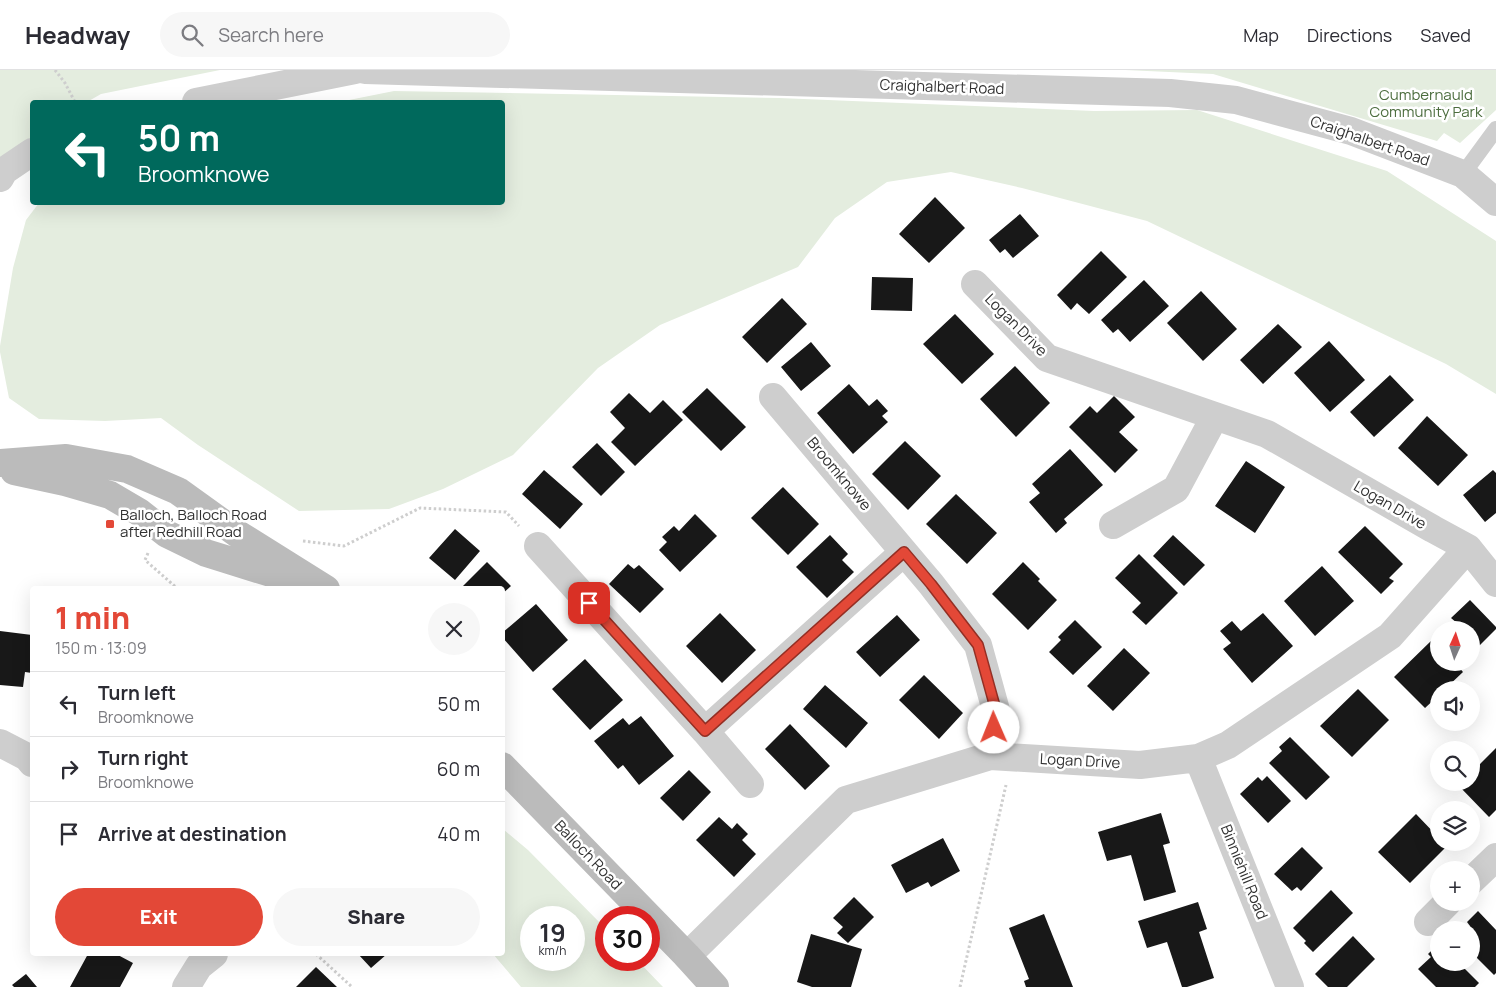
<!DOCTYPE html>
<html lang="en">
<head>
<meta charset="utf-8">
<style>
	body { margin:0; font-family:Manrope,sans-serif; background:#f7f7f7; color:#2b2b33; height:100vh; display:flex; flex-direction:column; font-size:19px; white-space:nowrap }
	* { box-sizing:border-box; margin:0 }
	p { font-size:16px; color:#7c7c81 }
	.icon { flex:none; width:28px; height:28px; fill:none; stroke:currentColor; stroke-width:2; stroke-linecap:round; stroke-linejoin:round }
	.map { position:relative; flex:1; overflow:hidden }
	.drawer { position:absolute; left:30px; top:516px; width:475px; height:370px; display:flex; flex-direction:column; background:#fff; border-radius:5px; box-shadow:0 5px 20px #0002 }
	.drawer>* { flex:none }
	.top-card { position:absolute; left:30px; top:30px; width:475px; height:105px; border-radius:5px; box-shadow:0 5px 20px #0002; background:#00695c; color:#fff; overflow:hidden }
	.needle { width:32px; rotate:3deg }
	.tools { position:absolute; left:1430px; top:551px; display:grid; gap:10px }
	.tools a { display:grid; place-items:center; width:50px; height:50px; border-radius:50%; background:#fff; box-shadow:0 5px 20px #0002; font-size:25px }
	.speed { position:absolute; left:520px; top:836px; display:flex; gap:10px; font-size:25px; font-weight:700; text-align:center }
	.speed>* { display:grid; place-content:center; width:65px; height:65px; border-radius:50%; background:#fff; box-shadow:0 5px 20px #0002; line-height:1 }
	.speed small { font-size:12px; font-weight:400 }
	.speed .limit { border:8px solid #d22; background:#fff; color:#111 }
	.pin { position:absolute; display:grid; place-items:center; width:42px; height:42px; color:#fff; margin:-21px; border-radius:10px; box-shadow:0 2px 8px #0006 }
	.me { position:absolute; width:55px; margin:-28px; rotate:359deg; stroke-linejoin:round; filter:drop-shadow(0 0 4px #0008) }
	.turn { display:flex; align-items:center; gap:18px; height:105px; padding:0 25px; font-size:22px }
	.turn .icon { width:65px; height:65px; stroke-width:2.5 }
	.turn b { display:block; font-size:35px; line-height:42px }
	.round { display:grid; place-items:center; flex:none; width:52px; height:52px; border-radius:26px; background:#f7f7f7 }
	.overview { display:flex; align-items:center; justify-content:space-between; height:85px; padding:0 25px }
	h1 { font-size:30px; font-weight:800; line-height:38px; color:#e34837 }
	.action { display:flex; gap:10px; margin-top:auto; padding:10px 25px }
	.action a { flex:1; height:58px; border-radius:30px; background:#e34837; color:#fff; font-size:20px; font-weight:800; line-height:58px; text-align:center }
	.action a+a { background:#f7f7f7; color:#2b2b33 }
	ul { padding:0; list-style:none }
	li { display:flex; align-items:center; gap:15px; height:65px; padding:0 25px; border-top:1px solid #e1e1e2 }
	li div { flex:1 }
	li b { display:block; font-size:19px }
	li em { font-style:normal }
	header { display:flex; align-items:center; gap:30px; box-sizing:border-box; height:70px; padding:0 25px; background:#fff; border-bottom:1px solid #e1e1e2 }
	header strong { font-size:24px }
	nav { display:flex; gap:28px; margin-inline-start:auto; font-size:18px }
	.search { width:350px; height:45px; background:#f7f7f7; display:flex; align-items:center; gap:12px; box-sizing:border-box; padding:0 18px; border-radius:28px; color:#7c7c81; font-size:19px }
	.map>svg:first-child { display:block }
	.green { fill:#e4eddf; fill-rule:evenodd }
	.building { fill:#181818 }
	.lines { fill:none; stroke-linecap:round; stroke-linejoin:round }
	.path { stroke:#cecece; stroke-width:3; stroke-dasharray:2.5 2.5; stroke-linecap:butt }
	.lane { stroke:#cecece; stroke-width:16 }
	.street { stroke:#cecece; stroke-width:28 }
	.secondary { stroke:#bbb; stroke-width:28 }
	.route-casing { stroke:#942f24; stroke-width:12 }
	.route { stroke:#e34837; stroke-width:9 }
	.poi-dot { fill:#e34837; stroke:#fff; stroke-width:2 }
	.labels { text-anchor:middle; stroke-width:5; stroke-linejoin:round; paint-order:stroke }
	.street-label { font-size:15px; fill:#313131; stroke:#fff }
	.park-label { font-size:15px; fill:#4c6d3e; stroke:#fff }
	.poi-label { font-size:15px; fill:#313131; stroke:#fff; text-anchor:start }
</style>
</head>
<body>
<header>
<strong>Headway</strong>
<div class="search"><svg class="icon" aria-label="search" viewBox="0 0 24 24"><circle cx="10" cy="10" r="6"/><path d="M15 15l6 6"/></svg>Search here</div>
<nav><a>Map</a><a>Directions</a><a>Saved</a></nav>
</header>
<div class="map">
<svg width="1496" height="917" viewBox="0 0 1496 917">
	<rect width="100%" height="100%" fill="#fff"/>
	<path class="green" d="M0,0H220L101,24L87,32H32V68L0,89Z
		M1125,0H1496V40L1460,73L1444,63L1437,71L1213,4Z
		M394,21L779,28L1094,41L1197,40L1387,101L1496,171V324L1446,294L1147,151L1022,118L951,102L887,112L835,148L798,197L660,255L598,298L513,385L443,419L389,439L299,441L198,375L161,348L105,351L39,349L9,328L0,282V276L13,198L26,150L39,133L502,132V32H339Z
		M503,759L528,780L606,859V890H637L663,917H521L493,884H502ZM531,848H574V890H531Z"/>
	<path class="building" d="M935,127L965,158L929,193L899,164Z
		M1020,144L1039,166L1013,188L1005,179L1000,183L989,170Z
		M1101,181L1127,207L1089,244L1077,233L1071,240L1057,225Z
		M872,207L913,208L912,241L871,240Z
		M1144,210L1169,236L1130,272L1118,259L1113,263L1101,250Z
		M1201,221L1237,259L1203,291L1167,253Z
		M782,228L807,254L767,293L742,267Z
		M955,244L994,284L962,314L923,274Z
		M1278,254L1302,277L1263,314L1240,290Z
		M1329,271L1365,310L1330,342L1294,303Z
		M811,272L831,296L801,321L781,297Z
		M1015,296L1050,333L1016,367L980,329Z
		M1390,305L1414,330L1374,367L1350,342Z
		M849,314L869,336L877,329L888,341L882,346L888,352L853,384L817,343Z
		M707,318L746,357L721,381L682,342Z
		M629,323L650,343L663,330L683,350L635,396L611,372L625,358L610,342Z
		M1114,326L1135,347L1119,362L1138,380L1115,403L1069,357L1090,336L1097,343Z
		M1427,346L1468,385L1438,416L1398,378Z
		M905,371L941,406L908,440L872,404Z
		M597,373L625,402L601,426L572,397Z
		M1070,379L1103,415L1064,449L1067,453L1056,463L1029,432L1040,423L1032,414Z
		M1246,391L1285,417L1255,463L1215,436Z
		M544,400L583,434L560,459L522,424Z
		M1493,400L1496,403V443L1485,452L1463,425Z
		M783,417L819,454L788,485L751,448Z
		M956,424L997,463L967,494L926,454Z
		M695,444L717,466L680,502L659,480L667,472L662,467L674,456L679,461Z
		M1365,456L1403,494L1389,508L1394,511L1381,524L1338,482Z
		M455,459L480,481L455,510L429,488Z
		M830,465L848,484L842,490L854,502L827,528L796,497Z
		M1173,465L1205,495L1184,516L1153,486Z
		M1139,484L1178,523L1146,555L1132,542L1141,533L1115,508Z
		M487,492L511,516L502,524V519H460Z
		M1023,492L1040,509L1038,511L1057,530L1028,560L992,524Z
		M628,494L634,499L639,495L664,519L640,543L609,514Z
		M1322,496L1354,531L1315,566L1284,531Z
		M1470,530L1496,557V559L1474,581L1471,579V560H1453L1451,559L1457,553L1451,548Z
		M536,534L568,570L533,602L502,567V563Z
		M720,543L756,580L722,613L686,576Z
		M1263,543L1293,576L1252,613L1223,579L1231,573L1220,561L1232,551L1241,561Z
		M897,545L920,570L880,607L856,582Z
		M1075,550L1102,577L1073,605L1049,582L1061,570L1058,567Z
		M0,561L32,565V603L25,602L23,617L0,615Z
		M1432,570L1439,577V592H1454L1463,602L1444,620H1439V625L1425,638L1394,607Z
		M1124,578L1150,603L1113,641L1087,616Z
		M585,589L623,630L590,660L552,619Z
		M924,605L963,643L939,669L899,630Z
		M825,615L868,653L846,678L803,639Z
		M1358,619L1389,650L1352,687L1320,656Z
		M641,646L674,686L639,715L623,695L618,699L594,671L623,648L629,655Z
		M790,654L830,696L805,720L765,679Z
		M1290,667L1330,707L1306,730L1269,693L1282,681L1279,677Z
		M1496,678V740L1489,747L1458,715L1461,712H1471V703Z
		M689,700L711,722L683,751L660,728Z
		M1267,706L1291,731L1268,753L1240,724L1258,707L1262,711Z
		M1161,743L1170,773L1163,775L1176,822L1144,831L1131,785L1107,791L1098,762Z
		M1416,744L1439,768V772H1443L1447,776L1410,813L1378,782Z
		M719,747L732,759L737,753L748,764L742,770L756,784L734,807L696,770Z
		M943,768L960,801L931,817L928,812L906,823L891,795Z
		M1302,777L1323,798L1301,821L1297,817L1292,821L1274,804Z
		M1331,820L1353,843L1313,882L1304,873L1306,871L1293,858Z
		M854,827L874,847L848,873L837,863L843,857L833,848Z
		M1198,832L1207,859L1199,862L1214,908L1187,917H1182L1167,872L1147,878L1138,851Z
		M1478,841L1496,860V903L1494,905L1471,882V860H1466L1470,856L1467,852Z
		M1044,844L1073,917H1026L1024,911L1029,909L1009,858Z
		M811,864L862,879L851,917H812L797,912Z
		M1353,866L1375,889L1347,917H1328L1315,904Z
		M1439,873V892H1458L1479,913L1475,917H1436L1418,899L1431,887L1428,884Z
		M88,884H116L133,893L120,917H70Z
		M358,884H387L371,898Z
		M316,897L337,917H296Z
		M26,904L37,917H14L12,915Z"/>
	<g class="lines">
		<path class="path" d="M55,0L65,13L75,32
			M303,471L344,476L420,438L506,442L519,456
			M148,483L145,490L178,519
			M316,884L352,917
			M960,917L1006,715"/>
		<path class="lane" d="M1463,104L1496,59"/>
		<path class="street" d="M365,0L1170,23L1236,30L1351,61L1463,104L1496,132
			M196,32L355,0
			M0,108L4,101L32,82
			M975,214L1047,288L1267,364L1433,459L1468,478L1496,513
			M773,327L931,514L978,575L997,644L990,686
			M1113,455L1176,419L1215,346
			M538,476L705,661L750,714
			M705,661L904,482
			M0,673L27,687L32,693
			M1198,688L1290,917
			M1471,811L1496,787
			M1428,852L1448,832
			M687,886L846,730L990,686L1140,695L1198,688L1228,675L1390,566L1468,478
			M186,917L199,896L214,884"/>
		<path class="secondary" d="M0,393L66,388L127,399L178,421L238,464L326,519
			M14,401L65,412L110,425L139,442L167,464L206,483L290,509
			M502,696L687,886L715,917"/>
	</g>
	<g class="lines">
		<g class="route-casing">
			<path id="route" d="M589,533L705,661L904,482L931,514L978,575L997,644L994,658"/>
		</g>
		<use href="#route" class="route"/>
	</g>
	<rect class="poi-dot" x="105" y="449" width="10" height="10" rx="2.5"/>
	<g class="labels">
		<g class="street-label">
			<text transform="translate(942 17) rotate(2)" y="5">Craighalbert Road</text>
			<text transform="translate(1370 71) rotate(19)" y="5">Craighalbert Road</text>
			<text transform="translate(1016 255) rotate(45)" y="5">Logan Drive</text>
			<text transform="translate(839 404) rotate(50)" y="5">Broomknowe</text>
			<text transform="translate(1390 435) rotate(30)" y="5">Logan Drive</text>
			<text transform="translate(1080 691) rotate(3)" y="5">Logan Drive</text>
			<text transform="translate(588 785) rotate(46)" y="5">Balloch Road</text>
			<text transform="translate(1244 802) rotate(68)" y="5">Binniehill Road</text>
		</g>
		<g class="park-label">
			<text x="1426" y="30">Cumbernauld<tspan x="1426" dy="17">Community Park</tspan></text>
		</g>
		<g class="poi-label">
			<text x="120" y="450">Balloch, Balloch Road<tspan x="120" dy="17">after Redhill Road</tspan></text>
		</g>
	</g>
</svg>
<div class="tools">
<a><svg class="needle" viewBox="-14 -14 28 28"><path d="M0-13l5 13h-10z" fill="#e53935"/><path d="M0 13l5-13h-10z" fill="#7c7c81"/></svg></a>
<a><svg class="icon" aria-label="sound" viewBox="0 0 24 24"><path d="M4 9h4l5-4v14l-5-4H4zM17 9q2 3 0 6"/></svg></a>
<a><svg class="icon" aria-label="search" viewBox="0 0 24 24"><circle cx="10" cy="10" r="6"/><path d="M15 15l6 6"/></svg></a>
<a><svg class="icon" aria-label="layers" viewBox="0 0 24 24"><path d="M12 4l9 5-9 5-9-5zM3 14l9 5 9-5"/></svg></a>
<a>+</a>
<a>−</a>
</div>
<div class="speed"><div>19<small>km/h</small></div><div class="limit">30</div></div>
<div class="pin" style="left:589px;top:533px;background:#d93025"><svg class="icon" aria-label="arrive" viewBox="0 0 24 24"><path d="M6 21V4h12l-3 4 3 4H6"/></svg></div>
<svg class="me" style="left:994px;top:658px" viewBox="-20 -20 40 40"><circle r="19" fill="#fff"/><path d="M0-13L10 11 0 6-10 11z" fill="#e34837"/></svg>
<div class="top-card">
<div class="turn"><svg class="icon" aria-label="left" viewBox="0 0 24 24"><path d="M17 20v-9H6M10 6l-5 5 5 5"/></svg><div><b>50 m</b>Broomknowe</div></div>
</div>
<section class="drawer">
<div class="overview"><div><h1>1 min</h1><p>150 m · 13:09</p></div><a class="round"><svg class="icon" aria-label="close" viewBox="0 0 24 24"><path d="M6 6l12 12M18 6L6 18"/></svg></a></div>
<ul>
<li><svg class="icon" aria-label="left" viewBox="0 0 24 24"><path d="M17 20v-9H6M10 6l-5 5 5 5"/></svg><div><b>Turn left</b><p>Broomknowe</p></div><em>50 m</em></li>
<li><svg class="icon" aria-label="right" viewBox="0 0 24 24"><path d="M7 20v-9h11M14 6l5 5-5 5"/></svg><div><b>Turn right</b><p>Broomknowe</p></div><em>60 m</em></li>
<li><svg class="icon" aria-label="arrive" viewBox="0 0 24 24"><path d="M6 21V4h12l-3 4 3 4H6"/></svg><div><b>Arrive at destination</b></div><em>40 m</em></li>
</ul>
<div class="action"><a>Exit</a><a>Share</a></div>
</section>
</div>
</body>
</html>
